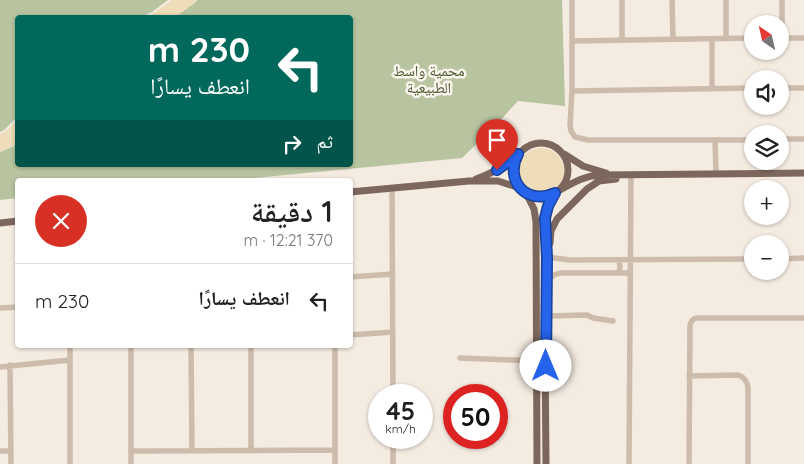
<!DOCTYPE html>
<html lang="ar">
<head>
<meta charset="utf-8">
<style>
	body { margin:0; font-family:Quicksand,"Noto Naskh Arabic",sans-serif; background:#f6f6f6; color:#222; direction:rtl; height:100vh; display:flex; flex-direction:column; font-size:19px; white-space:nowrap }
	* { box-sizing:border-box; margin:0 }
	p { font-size:16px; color:#767676 }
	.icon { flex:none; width:28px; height:28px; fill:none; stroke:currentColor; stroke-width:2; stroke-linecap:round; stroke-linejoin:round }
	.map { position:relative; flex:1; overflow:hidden; direction:ltr }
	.drawer { position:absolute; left:15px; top:178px; width:338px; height:170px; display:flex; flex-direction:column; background:#fff; border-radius:5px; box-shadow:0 1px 4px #0004; direction:rtl }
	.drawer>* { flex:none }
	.banner { position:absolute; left:15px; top:15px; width:338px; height:152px; border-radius:5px; box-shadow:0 1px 4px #0004; direction:rtl; background:#00695c; color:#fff; overflow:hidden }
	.needle { width:32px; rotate:326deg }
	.buttons { position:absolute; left:744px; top:15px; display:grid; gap:10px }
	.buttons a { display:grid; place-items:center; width:45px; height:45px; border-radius:50%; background:#fff; box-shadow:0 1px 4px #0004; font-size:25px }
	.speed { position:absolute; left:368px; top:384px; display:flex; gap:10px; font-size:25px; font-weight:700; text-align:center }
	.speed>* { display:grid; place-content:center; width:65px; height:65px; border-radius:50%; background:#fff; box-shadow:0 1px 4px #0004; line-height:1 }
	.speed small { font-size:12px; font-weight:400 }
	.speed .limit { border:8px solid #d22; background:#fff; color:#111 }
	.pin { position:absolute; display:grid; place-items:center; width:42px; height:42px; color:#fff; margin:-51px -21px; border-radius:50% 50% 50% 0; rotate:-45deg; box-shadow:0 0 5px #0007 }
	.pin .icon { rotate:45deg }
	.me { position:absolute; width:55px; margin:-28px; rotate:0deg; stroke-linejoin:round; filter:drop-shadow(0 0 4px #0008) }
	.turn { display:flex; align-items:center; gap:18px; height:105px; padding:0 20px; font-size:22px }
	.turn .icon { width:65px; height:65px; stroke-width:2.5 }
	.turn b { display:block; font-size:35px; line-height:42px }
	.then { display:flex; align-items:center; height:48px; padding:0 20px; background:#0003; gap:10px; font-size:19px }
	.round { display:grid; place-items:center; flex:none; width:52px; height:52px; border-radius:26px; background:#f6f6f6 }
	.headline { display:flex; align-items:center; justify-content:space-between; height:85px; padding:0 20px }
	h1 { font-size:30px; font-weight:600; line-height:38px }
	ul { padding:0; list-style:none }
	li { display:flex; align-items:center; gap:15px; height:75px; padding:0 20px; border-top:1px solid #e0e0e0 }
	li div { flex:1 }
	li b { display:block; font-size:19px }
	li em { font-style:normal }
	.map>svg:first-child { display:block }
	.green { fill:#b8c4a0 }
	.sand { fill:#efdcb8 }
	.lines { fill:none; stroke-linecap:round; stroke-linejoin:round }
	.minor { stroke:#cdbbac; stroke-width:5.5 }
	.major { stroke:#7d675c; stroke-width:7 }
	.route-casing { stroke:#184099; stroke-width:12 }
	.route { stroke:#2563eb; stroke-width:9 }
	.labels { text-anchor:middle; stroke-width:5; stroke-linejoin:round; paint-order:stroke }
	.park-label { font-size:15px; fill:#4a5a2e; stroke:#fbf5ee }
</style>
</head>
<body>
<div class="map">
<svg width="804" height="464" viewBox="0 0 804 464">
	<rect width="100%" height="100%" fill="#f4ebe1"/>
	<path class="green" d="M0,0H168L152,12L141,17L18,18L17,117L4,130L0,132Z
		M197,0H562L565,106L518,101L494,127L462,158L233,180H18L17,198L0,200V152L14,146L17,142L18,165H350V18L175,17L196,2Z"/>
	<path class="sand" d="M172,0H196V2L175,17H146L153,14Z
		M17,120V142L14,145L0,152V134L5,132Z
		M518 171a23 23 0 1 1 46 0a23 23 0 1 1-46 0Z"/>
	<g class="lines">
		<path class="minor" d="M572,0V91L570,125L571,131L575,137L588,140H752
			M622,0V40
			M672,0L673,39
			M726,0V39
			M782,0V38
			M780,38H804
			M712,39V88
			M572,41L752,38
			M780,88H804
			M572,91L752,88
			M780,139H804
			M715,140L716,173
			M392,188L393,395
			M547,257L570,260L752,259
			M780,259L804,258
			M619,273L620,267L619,260
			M350,277L393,274
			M547,280L554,275L560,273H630
			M0,308L18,307
			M546,316L587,315L593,318L613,321
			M350,335L393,332
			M70,345V464
			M131,345V464
			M191,345L192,450
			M460,358L537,361
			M10,365L11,464
			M0,367L70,360
			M689,376L738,375C744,377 747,381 748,387V464
			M393,438V464
			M251,449V345
			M0,451H11
			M131,451L335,450
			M335,464V345
			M629,464L631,175
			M689,464L690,325C691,321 693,318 698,318H804"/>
		<path class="major" d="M514 170a27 27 0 1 1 54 0a27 27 0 1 1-54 0Z
			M564,154L583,166L606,173
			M476,179C492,174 504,166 517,156
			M560,190C573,183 584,176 599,175L804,173
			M350,192L469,181H498L520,188
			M526,193L534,209L536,222L537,464
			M0,223L18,221
			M550,243L551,231L557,219L587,189L599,181L616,179
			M546,464L545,349L547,257L545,218L548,206L555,193"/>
	</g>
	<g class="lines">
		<g class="route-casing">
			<path id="route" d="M497,170L518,154C504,181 527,206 555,193L548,206L545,218L547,257L546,366"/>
		</g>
		<use href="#route" class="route"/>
	</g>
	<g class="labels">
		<g class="park-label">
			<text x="429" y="76">محمية واسط<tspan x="429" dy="17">الطبيعية</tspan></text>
		</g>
	</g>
</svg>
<div class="buttons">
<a><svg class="needle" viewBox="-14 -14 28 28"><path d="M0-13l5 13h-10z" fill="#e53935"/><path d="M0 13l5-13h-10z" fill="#767676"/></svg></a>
<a><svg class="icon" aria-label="sound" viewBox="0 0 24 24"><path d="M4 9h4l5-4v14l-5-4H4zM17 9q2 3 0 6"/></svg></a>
<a><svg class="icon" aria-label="layers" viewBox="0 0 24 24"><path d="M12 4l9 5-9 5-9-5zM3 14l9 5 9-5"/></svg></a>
<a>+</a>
<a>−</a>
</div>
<div class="speed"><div>45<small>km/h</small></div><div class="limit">50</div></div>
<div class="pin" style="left:497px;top:170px;background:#d93025"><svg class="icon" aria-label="arrive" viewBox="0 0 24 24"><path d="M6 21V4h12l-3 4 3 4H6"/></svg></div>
<svg class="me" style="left:546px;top:366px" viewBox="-20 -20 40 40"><circle r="19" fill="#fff"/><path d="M0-13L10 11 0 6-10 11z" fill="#2563eb"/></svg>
<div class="banner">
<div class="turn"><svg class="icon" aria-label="left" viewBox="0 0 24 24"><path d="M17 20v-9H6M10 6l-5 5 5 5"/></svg><div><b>230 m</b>انعطف يسارًا</div></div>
<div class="then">ثم<svg class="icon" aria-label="right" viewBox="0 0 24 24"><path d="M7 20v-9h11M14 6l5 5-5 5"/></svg></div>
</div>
<section class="drawer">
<div class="headline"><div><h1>1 دقيقة</h1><p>370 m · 12:21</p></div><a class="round" style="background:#d93025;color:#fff"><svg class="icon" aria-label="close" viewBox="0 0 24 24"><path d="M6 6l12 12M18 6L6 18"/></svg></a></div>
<ul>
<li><svg class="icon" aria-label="left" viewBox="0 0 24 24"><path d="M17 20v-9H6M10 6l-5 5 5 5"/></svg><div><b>انعطف يسارًا</b></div><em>230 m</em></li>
</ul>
</section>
</div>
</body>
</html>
